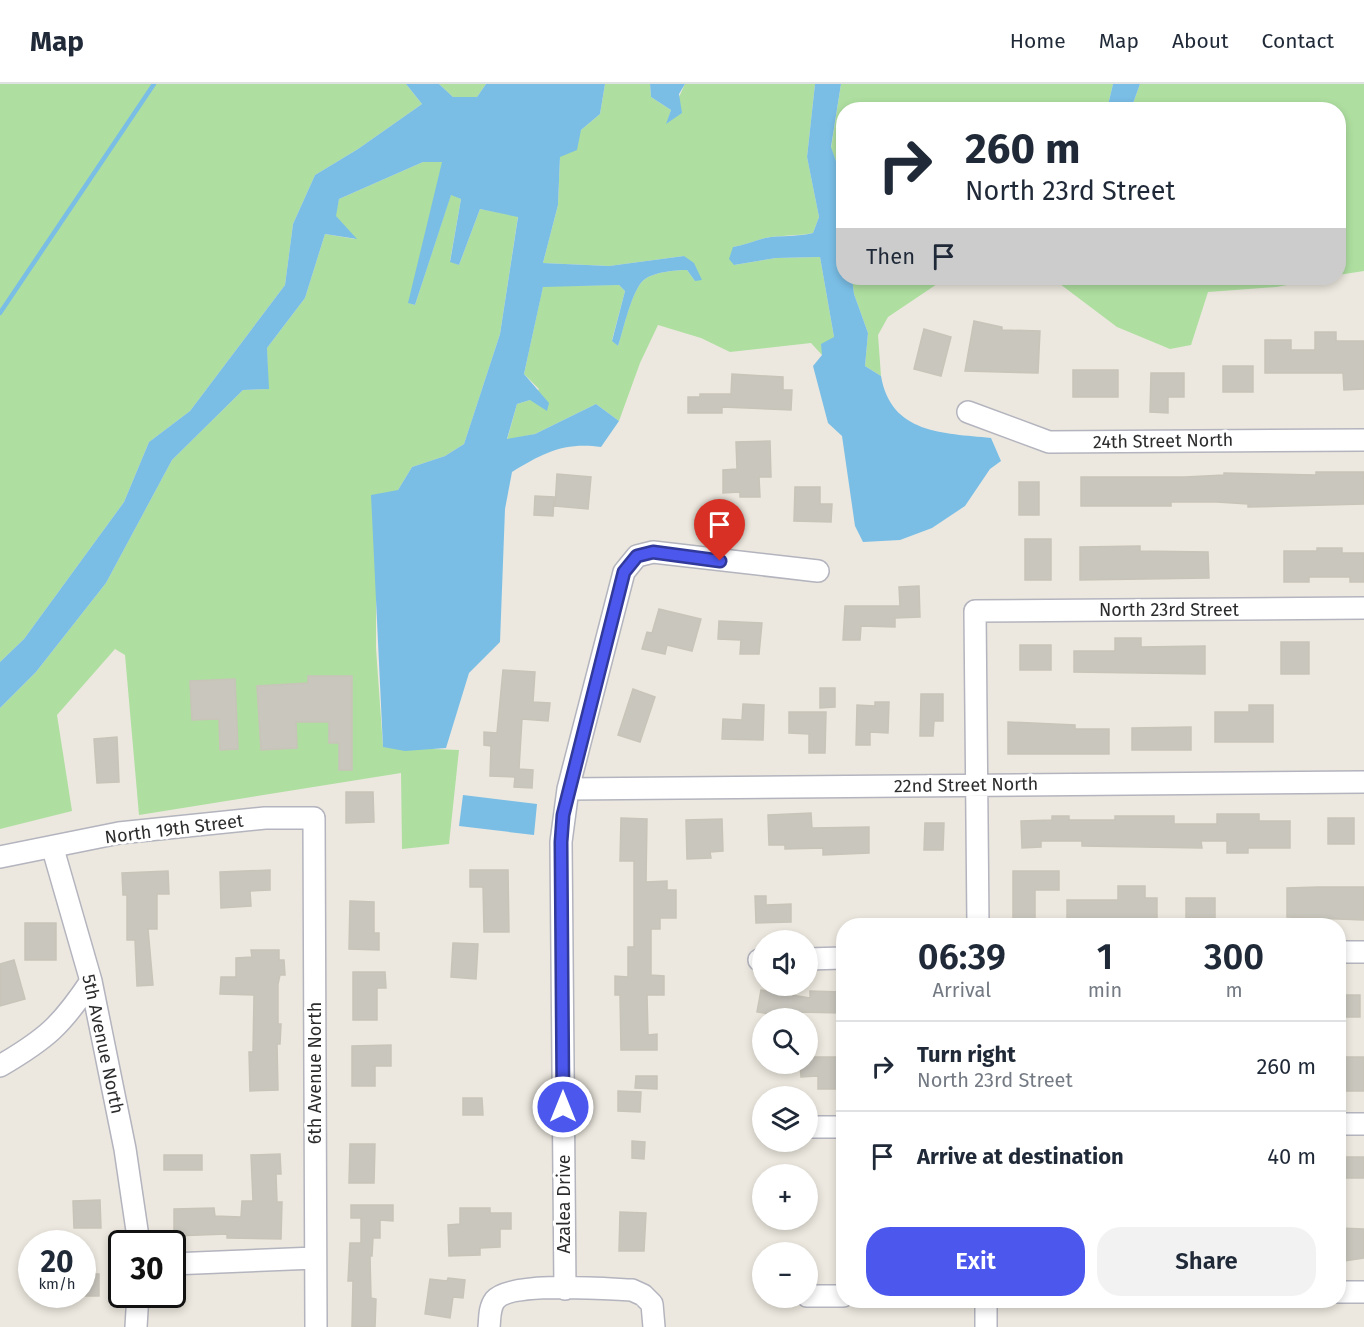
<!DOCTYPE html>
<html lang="en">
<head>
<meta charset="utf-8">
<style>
	body { margin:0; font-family:"Fira Sans",sans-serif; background:#f2f2f3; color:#1f2937; height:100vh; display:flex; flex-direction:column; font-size:22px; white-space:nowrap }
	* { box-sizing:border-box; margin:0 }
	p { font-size:20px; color:#747a83 }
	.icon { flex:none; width:33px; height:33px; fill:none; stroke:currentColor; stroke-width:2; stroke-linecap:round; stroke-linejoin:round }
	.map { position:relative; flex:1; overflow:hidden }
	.details { position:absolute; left:836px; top:834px; width:510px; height:390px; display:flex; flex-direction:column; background:#fff; border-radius:24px; box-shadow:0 3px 9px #0003 }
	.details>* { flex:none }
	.top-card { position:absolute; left:836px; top:18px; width:510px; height:183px; border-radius:24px; box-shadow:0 3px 9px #0003; background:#fff; color:#1f2937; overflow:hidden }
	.fabs { position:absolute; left:752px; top:846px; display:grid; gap:12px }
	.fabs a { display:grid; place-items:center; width:66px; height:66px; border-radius:50%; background:#fff; box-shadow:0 3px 9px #0003; font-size:30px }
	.speed { position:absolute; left:18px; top:1146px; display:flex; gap:12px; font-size:30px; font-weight:700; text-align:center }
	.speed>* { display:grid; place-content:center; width:78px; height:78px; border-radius:50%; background:#fff; box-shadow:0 3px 9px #0003; line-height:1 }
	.speed small { font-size:15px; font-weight:400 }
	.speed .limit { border:3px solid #111; border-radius:9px; background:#fff; color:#111 }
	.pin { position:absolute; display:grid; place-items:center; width:51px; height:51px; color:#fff; margin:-62px -26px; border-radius:50% 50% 50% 0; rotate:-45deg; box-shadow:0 0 6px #0007 }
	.pin .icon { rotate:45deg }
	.me { position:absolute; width:66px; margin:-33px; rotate:0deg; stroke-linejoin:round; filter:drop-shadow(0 0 4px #0008) }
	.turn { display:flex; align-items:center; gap:21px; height:126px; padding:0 30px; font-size:27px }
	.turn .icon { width:78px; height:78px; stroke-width:2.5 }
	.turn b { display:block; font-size:42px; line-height:51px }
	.then { display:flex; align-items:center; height:57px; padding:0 30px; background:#0003; gap:12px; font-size:22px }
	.eta { display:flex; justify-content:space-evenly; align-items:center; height:102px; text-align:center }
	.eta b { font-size:36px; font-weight:600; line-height:42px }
	.primary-button { display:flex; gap:12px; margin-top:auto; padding:12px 30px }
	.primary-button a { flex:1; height:69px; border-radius:24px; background:#4b57ed; color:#fff; font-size:24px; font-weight:600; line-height:69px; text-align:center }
	.primary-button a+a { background:#f2f2f3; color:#1f2937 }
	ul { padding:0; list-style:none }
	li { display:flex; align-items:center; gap:18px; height:90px; padding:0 30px; border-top:2px solid #e0e1e3 }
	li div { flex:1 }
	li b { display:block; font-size:22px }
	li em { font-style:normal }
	header { display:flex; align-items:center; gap:36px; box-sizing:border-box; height:84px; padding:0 30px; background:#fff; border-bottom:2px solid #e0e1e3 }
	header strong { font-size:28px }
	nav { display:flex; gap:33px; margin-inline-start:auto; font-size:21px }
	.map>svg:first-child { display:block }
	.green { fill:#aedfa0 }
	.water { fill:#7abee6 }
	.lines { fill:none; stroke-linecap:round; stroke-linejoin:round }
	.stream { stroke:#7abee6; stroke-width:4.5 }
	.building { fill:#c8c6bd; stroke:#c8c4b9; stroke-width:1.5 }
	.minor-casing { stroke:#b3b4be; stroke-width:24 }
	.minor { stroke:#fff; stroke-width:21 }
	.route-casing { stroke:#31399a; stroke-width:15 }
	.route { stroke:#4b57ed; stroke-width:10 }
	.labels { text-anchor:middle; stroke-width:6; stroke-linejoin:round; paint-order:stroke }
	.street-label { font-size:18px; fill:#2c2c2c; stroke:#fff }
</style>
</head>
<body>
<header>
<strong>Map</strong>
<nav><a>Home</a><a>Map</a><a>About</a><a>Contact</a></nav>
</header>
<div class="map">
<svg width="1364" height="1243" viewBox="0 0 1364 1243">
	<rect width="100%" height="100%" fill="#ece8df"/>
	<path class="green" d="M0,0H406L422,20L358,65L315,91L293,140L285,201L190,327L149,358L124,418L24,555L0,578Z
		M439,0H486L477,13H453Z
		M605,0H650L651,13L671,26L667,39L685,0H815L807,73L819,133L813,149C798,152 780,151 765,154C755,157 745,161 733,163L734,181L776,174L820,173L834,253L822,271L811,259L730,268L701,254L658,241L640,279L619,337L596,320L535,350L507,356L517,320L530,316L539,305L524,290L543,202L619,201L625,207L612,256L618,262C623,246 632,204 645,195C655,188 675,186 687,186L695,197L684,172L609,182L543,179L558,121L560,72L581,46L600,30Z
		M841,0H1113L1107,25L843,26V82L837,81L831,64Z
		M1140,0H1364V187L1338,191V26L1131,25Z
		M423,78H443L409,219L415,221L451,110L461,115L450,177L459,181L480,125L518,132L500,250L464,360L445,372L412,383L398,406L376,498V564L383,663L459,666L449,760L402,765L401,689L139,731L125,571L115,565L57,631L72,727L0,745V624L36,588L106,499L172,376L243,306L268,305L267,264L305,214L325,150L355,155L335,132L339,115Z
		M852,194H946L888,233L878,251L881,292L865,282L868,249L854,210Z
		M1052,194H1327L1276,203L1208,208L1191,261L1170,265L1117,243Z"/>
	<path class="water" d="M406,0H439L453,13H477L486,0H605L600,30L581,46L577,66L560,73L558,121L543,179L609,182L684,172L694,179L702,196L695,197L687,186C675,186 655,188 645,195C632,204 623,247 618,262L612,257L625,207L619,201L543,203L524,290L549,319L547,327L530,316L517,320L507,355L535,350L596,320L619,337L601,363C564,358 543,369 512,388L505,425L500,558L469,589L446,664L405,667L383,663L371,411L398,406L412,383L445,372L464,360L500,250L518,133L480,125L459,181L450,178L461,115L451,111L415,221L408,219L442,78H423L339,115L336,132L357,155L325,150L305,214L267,264L269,305L243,306L172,376L106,499L36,588L0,624V578L24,555L124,418L149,358L190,327L285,201L293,140L315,91L358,65L422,20Z
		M650,0H685L679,10L682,29L666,40L671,26L651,13Z
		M815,0H841L831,63L837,80L843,82V100L839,104L843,137V194H852L854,210L868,249L865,282L881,292C891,350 943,349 991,354L1001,377L990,385L965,422L932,444L900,456L863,458L855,442L842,352L828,339L813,282L822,271L821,260L834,253L820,173L776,174L734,181L729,175L733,163C744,161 755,157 765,154C781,151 798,153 813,149L819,133L807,73Z
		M1113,0H1140L1131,25H1107Z
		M463,711L537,720L534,751L459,742Z"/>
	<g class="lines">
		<path class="stream" d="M0,229L154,0"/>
	</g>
	<path class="building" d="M974,237L1002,243V246L1040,247L1038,289L965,287Z
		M924,245L951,253L941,292L914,285Z
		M1315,248H1336V257H1364V305L1344,306L1343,289H1265V256H1291V266H1315Z
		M1223,282H1253V308H1223Z
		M1073,286H1118V313H1073Z
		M1151,289H1184V313H1168V329L1150,328Z
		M732,290L783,293V306H792L791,326L722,323V329H688V313H700V310H731Z
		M770,357L771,393H759L760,413H740V408L723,409V386L737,385L736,358Z
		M1316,388H1364V420L1248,423V420L1217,418H1171V422H1081V393H1185L1224,391V389L1316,391Z
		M557,390L591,393L588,425L555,422Z
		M1019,398H1039V431H1019Z
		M795,403H820V420H832L831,438L794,437Z
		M535,412L554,413L553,432L534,431Z
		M1025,455H1051V496H1025Z
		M1140,462V467L1208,468L1209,494L1080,496V463Z
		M1317,464H1342V469H1364V498H1350V493H1309V498H1284V467H1317Z
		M919,502L920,533L895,534V543L861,542L860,556H843L845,522H900L899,503Z
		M659,525L701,535L692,567L667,561L665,570L642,565L647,548L652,549Z
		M719,537L762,539L759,570H740L741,556L718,555Z
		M1115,554H1141V563L1205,562V590L1074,588V567H1115Z
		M1281,558H1309V590H1281Z
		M1020,561H1051V586H1020Z
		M503,586L535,588L533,618L550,619L548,637L522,635L519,685L533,686L532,704L514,703L515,693L490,692L491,662L484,661V648L497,649Z
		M308,592H352V686H339V659H329V638H296L297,664L261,666L257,602L308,599Z
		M235,595L238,665L220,666L219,635L192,636L190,597Z
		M820,604H835V623L820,624Z
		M633,605L655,613L640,658L618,651Z
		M921,610H943V637H934L933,652H920Z
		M875,618H889L888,649L870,648V661H856L857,621L875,622Z
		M743,620L764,621L763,656L722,655L723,635L742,636Z
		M1249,621H1273V658H1215V628H1249Z
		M789,628H826L825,669H809V650L789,649Z
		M1008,638L1075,641V645H1109V670H1008Z
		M1191,643V666H1132V644Z
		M117,653L119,698L97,699L94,655Z
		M346,708H373L374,738L346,739Z
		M811,729L812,744L869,743V769L823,771V764L785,765V761H769L768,731Z
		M1217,730H1259V737H1290V764H1248V769H1227V757H1201L1202,764L1082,762V757H1041V763L1022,764L1021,737L1052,736V732H1069V736H1115V732H1174V740H1217Z
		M621,734L647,735L646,798L667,797V806H676V834H660V845H651V891L664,892V911H647L648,951L657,950V966H621L620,911H615V892L628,893V863H634V777H620Z
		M1328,734H1354V760H1328Z
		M722,735L723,767L710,768L711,774L687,775L686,736Z
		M925,739H944L943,766H924Z
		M270,786V806L250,807L251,822L221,824L220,788Z
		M470,786H508L509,848H484L483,803H470Z
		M168,787L169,810H157V845H148L153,901L137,902L135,856H127V811H123L122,789Z
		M1013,787H1059V806H1035V837H1013Z
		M1118,802H1145V814H1157V838L1067,836V816H1118Z
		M1318,803H1364V836L1287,833V804Z
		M755,812H766V821L791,820V838L756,839Z
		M1186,814H1215V834H1186Z
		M350,817L374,818V849H379V866L349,865Z
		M25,839H56V876H25Z
		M453,859L478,860L476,895L451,893Z
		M251,866H279V876H284L285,891H280L278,900V940H281L280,960H277L278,1006L250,1007L249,968H253L254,911L220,910L221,893H236V874L252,873Z
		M14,876L25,915L0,922V880Z
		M353,888H385L386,904H377V936H353Z
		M761,906L810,914V907L843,908V929L796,928L795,934L757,928Z
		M1338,911H1360V933H1338Z
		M391,961V982H375V1002H352V962Z
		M807,973H838L839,987H843V1005H818V992L801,993L800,980H807Z
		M1338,973H1364V1007H1338Z
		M636,992H657V1005L635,1004Z
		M618,1007L641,1008L640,1028L618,1027Z
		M463,1014H482L483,1031H463Z
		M632,1057L645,1058L644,1075L632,1074Z
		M350,1060H375L374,1099H349Z
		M280,1070L281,1090H276L277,1118H282L281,1155L227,1154V1150L174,1152V1125L214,1124L215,1132L241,1133L242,1117H253L251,1071Z
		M164,1071H202V1086H164Z
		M1338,1073H1364V1094H1338Z
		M100,1116L101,1144H74L73,1117Z
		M351,1121H393V1137L380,1136V1154H373L372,1172H370L371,1214L376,1215L375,1243H352L353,1197H348L350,1159H361V1134H351Z
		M460,1124H490V1129H511V1145H500V1163L480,1164V1171L449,1172L448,1141L460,1140Z
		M620,1128L646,1129L644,1167H619Z
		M1338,1144L1364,1145V1174L1338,1178Z
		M82,1190H99V1212H82Z
		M448,1194L465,1196L463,1214L453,1213L450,1234L425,1230L430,1195L447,1197Z"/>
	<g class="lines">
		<g class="minor-casing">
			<path id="minor" d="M968,328L1049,358L1364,356
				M568,705L1364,698
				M53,765L91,897L125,1065L139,1160
				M0,773L119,749L265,734H314L316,1243
				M978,842L975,527L1364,524
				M1338,868H1364
				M807,875L843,874
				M759,876H762
				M0,982C46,955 61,942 91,897
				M1338,1040H1364
				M807,1043H843
				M172,1180L315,1174
				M565,1205L561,758L568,705L624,488L637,472L653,468L818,487
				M1338,1208H1364
				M807,1212H843
				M986,1216V1243
				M136,1243L138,1210
				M489,1243C490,1234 489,1224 495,1216C511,1197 606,1205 632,1206L643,1211L652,1220L654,1243"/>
		</g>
		<use href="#minor" class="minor"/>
	</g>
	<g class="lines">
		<g class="route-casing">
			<path id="route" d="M563,1023L561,758L563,731L624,488L637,472L653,468L720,477"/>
		</g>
		<use href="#route" class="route"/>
	</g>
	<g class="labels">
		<g class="street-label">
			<text transform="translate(1163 357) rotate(-1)" y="6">24th Street North</text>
			<text x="1169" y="532">North 23rd Street</text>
			<text transform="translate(966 701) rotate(-1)" y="6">22nd Street North</text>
			<text transform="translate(174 745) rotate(-7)" y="6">North 19th Street</text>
			<text transform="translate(103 960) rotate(78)" y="6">5th Avenue North</text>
			<text transform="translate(315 989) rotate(-90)" y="6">6th Avenue North</text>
			<text transform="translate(564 1120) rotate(-90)" y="6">Azalea Drive</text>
		</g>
	</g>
</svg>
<div class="fabs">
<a><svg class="icon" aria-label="sound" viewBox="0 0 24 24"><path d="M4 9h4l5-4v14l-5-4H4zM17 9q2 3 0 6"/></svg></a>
<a><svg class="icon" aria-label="search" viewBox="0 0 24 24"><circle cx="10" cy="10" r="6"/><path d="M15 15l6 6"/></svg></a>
<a><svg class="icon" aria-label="layers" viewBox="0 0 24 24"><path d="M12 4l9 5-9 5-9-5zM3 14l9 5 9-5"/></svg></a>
<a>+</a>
<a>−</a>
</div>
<div class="speed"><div>20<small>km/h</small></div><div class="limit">30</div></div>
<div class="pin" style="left:720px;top:477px;background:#d93025"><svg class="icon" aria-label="arrive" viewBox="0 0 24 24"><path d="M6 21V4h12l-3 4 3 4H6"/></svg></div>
<svg class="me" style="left:563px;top:1023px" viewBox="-20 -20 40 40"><circle r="17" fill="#4b57ed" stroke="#fff" stroke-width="3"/><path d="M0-11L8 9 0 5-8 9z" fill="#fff"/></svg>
<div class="top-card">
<div class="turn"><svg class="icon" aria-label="right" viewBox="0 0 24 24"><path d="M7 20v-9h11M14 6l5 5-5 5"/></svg><div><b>260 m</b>North 23rd Street</div></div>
<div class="then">Then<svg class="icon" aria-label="arrive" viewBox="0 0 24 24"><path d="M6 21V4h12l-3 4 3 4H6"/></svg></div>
</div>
<section class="details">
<div class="eta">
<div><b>06:39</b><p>Arrival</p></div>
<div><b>1</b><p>min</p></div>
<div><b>300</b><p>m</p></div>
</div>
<ul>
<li><svg class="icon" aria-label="right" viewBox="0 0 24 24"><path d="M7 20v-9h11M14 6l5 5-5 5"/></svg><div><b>Turn right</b><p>North 23rd Street</p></div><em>260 m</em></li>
<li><svg class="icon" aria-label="arrive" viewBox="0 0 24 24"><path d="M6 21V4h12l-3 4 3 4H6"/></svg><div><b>Arrive at destination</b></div><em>40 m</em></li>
</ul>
<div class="primary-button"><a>Exit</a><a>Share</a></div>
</section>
</div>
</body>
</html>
